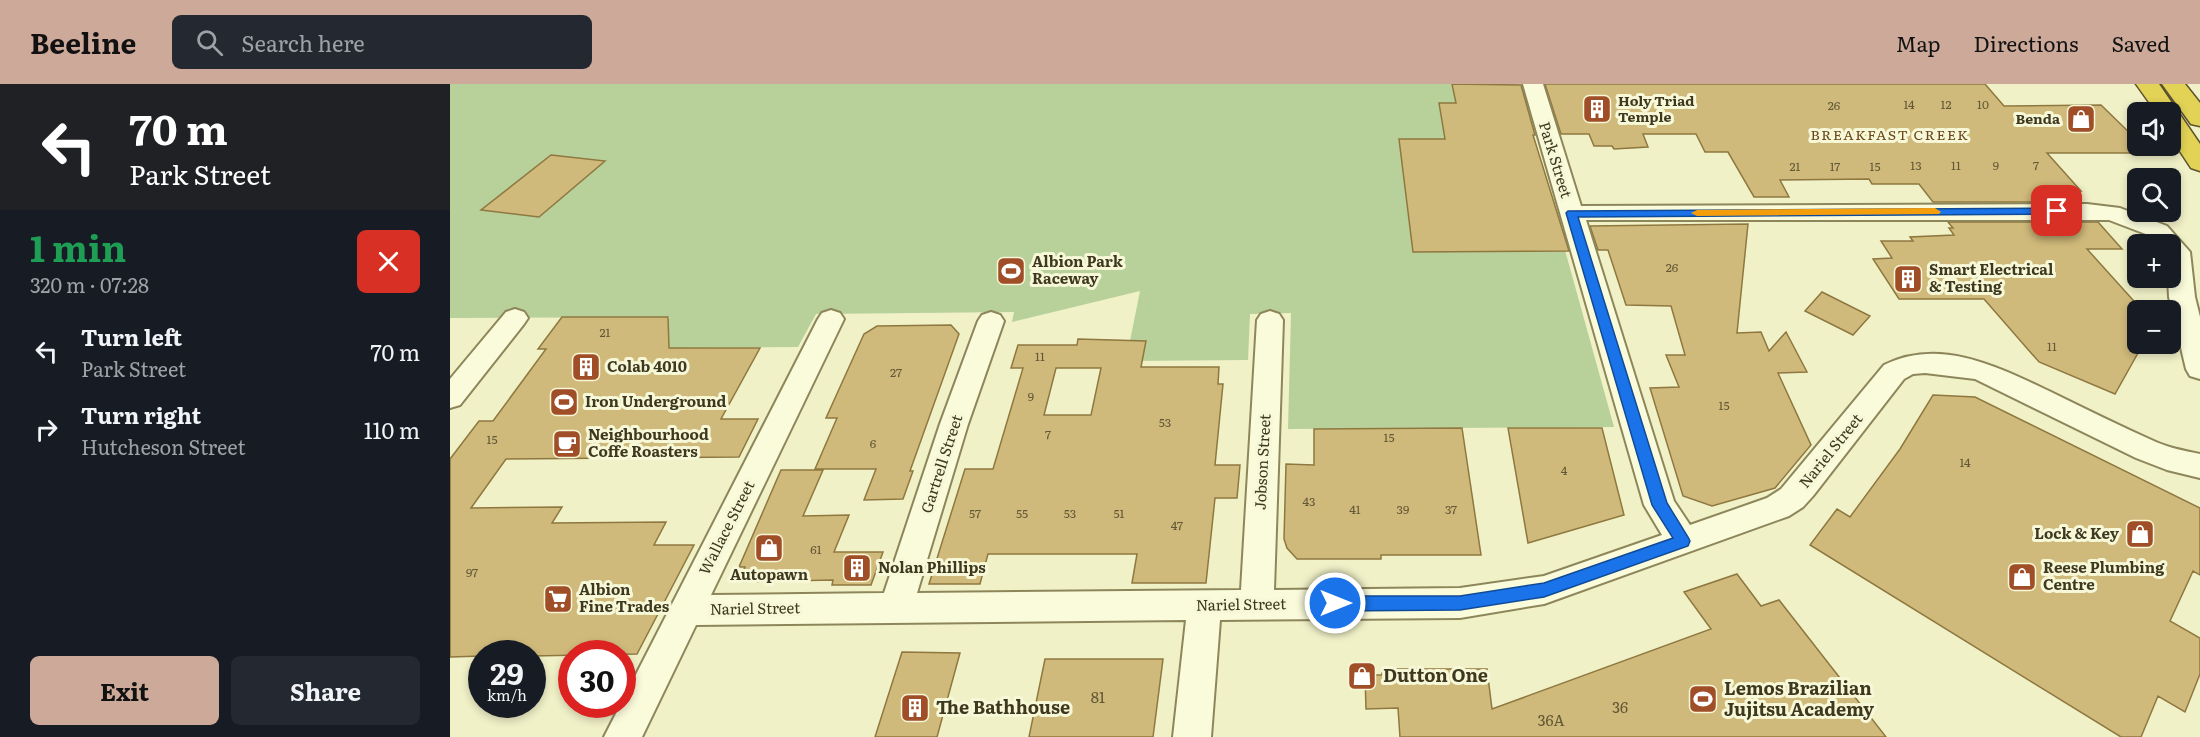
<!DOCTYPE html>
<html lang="en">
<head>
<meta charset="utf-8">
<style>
	body { margin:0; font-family:Literata,serif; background:#242831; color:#f1f3f6; height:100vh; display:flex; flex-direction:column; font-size:22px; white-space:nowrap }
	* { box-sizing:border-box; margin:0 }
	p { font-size:20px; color:#9ea1a6 }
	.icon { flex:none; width:33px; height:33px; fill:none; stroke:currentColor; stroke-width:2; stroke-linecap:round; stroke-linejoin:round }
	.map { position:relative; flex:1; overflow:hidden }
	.side { display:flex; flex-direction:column; background:#171b24; width:450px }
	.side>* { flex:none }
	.top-card { background:#202124; color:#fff; overflow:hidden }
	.fabs { position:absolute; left:1677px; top:18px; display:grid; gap:12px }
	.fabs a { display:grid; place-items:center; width:54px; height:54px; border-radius:9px; background:#171b24; box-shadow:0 3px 9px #0003; font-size:30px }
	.speed { position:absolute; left:18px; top:556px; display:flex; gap:12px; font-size:30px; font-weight:700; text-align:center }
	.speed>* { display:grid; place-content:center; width:78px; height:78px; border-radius:50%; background:#171b24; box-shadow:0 3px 9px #0003; line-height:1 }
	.speed small { font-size:15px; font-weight:400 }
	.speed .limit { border:9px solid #d22; background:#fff; color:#111 }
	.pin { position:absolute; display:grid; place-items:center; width:51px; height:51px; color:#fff; margin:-26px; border-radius:12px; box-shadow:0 3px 9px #0006 }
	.me { position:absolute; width:66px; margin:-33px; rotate:90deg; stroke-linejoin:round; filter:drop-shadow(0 0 4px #0008) }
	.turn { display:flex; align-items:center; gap:21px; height:126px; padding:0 30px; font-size:27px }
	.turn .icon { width:78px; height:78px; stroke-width:2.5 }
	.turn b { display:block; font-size:42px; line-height:51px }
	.round { display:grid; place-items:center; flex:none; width:63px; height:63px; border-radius:9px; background:#242831 }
	.head { display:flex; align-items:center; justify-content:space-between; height:102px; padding:0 30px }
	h1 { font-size:36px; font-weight:700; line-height:45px; color:#1e9e55 }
	.primary-button { display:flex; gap:12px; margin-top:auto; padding:12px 30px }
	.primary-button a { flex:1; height:69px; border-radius:9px; background:#cda999; color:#111; font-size:24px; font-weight:700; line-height:69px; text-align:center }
	.primary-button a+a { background:#242831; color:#f1f3f6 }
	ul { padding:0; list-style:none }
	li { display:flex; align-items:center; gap:18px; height:78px; padding:0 30px }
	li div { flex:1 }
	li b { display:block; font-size:22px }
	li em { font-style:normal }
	header { display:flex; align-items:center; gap:36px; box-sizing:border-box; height:84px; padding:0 30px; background:#cda999; color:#111 }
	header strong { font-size:28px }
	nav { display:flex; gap:33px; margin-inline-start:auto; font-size:21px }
	.search { width:420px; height:54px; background:#242831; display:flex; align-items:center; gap:15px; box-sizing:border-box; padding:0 21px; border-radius:9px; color:#9ea1a6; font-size:22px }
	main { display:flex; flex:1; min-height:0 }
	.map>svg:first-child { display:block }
	.green { fill:#b8d09a }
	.building { fill:#d0ba7b; stroke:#8e7840; stroke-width:1.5; fill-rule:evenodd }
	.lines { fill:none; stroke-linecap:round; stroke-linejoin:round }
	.minor-casing { stroke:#8e865b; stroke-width:4 }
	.highway-casing { stroke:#5c522f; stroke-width:3 }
	.minor { fill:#fafbdb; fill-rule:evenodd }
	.highway { fill:#e2d255; fill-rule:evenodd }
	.route { fill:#1a73e8; stroke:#114b97; stroke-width:1.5 }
	.slow { fill:#f59e0b }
	.labels { text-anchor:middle; stroke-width:6; stroke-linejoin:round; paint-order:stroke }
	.number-label { font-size:12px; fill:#625836 }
	.far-poi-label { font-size:14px; font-weight:bold; fill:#3d381f; stroke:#f6f8d7; text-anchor:start }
	.far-neighbourhood-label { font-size:14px; letter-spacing:1.5px; fill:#6c471d; stroke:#f6f8d7 }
	.street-label { font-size:15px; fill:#3d381f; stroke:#f6f8d7 }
	.poi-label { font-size:15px; font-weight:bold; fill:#3d381f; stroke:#f6f8d7; text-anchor:start }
	.near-number-label { font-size:15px; fill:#625836 }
	.near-poi-label { font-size:18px; font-weight:bold; fill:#3d381f; stroke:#f6f8d7; text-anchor:start }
</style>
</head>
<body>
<header>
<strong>Beeline</strong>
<div class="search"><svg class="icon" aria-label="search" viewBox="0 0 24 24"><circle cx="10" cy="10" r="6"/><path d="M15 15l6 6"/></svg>Search here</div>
<nav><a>Map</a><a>Directions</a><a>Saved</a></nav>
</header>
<main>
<section class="side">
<div class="top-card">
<div class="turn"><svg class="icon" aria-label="left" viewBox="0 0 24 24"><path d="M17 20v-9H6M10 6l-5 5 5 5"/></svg><div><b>70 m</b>Park Street</div></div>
</div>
<div class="head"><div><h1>1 min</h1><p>320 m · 07:28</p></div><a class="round" style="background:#d93025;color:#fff"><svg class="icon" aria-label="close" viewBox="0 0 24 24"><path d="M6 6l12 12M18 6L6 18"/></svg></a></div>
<ul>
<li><svg class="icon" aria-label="left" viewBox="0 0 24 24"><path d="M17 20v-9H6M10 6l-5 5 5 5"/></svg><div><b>Turn left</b><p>Park Street</p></div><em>70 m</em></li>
<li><svg class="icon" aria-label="right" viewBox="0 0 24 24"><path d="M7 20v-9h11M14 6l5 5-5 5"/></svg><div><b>Turn right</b><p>Hutcheson Street</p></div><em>110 m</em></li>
</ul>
<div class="primary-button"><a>Exit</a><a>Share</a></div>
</section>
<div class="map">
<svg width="1750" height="653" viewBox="0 0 1750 653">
	<rect width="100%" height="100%" fill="#f0f1c7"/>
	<path class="green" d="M0,0H1069L1164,343L838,345L841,229L800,230L798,276L676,277L690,207L562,238L564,228L366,230L348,263L200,264L220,233L0,234Z"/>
	<path class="building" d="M1002,0L1071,1L1085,51H1083L1119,167L963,168L949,55H995L989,19H1006Z
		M1095,0H1535L1554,22L1651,21L1688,57V62H1692L1699,69H1597L1631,107H1620L1630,118H1483L1469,100H1422L1419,95L1330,96L1339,113H1304L1278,68H1255L1246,50H1193L1198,63L1164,65L1162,62H1144L1139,50H1111Z
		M101,71L155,77L89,133L31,126Z
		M1498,138H1648L1672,165H1637L1692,226H1688V260H1693L1665,310L1589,278L1534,215H1449L1423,175L1442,174L1431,157H1463L1460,153L1504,151L1499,144H1503Z
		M1298,140L1287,249L1311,248L1319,267L1336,248L1357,288L1328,289L1361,361L1325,404L1262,422L1233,412L1200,304L1229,303L1216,271H1235L1221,222L1176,221L1158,166H1148L1140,142Z
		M1372,208L1420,232L1403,251L1355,227Z
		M112,233H218L219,264H310L271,335H308L289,373L56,375L21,424L112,423L102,439L216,438L204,461H244L187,570L82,572V570H32V572L0,573V375L29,337H43L96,265H88Z
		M501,241L509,250L460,387H463L453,415L414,416L426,385H365L387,334H376L414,250L427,242Z
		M628,255L696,257L691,283H769L768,300H773L765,381H790L787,414H765L756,499H682L687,470H538L530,500H479L515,385H543L573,284H561L568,261H627ZM606,284H651L641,331H594Z
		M1483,311L1525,313L1750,424V491L1743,487L1720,537L1750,554V590L1735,628L1708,612L1691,653H1671L1360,461L1387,425L1400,433L1450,365Z
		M1012,344L1031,471H931V475H847L837,464L834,455L836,380L864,381V345Z
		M1058,344H1152L1174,431L1078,459Z
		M331,386H373L353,432L399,431L384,468H433L421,501H382L383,496L288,498L295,483H289Z
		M1287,490L1311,522L1329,516L1436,653H950L948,624L916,625L915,591H932V585H1037L1042,625L1261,545L1234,508Z
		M452,568L510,569L487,653H425Z
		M595,575H713L703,653H579Z"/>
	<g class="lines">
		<g class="minor-casing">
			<path id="minor" d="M1073,0H1093L1131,122L1637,120L1670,124L1717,142L1740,168L1745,213L1750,233V295L1740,292L1736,285L1719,213L1718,194H1720V160H1708L1701,152L1659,136H1136L1224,417L1240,441L1317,414L1331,405L1434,281C1490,253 1548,283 1599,307C1634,324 1670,342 1706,358C1720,364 1735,367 1750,370V394L1717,386L1686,374L1525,295L1475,289L1463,290L1454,295L1363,412L1353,423L1339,432L1094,520L1010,534L770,536L761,653H723L736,536L246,541L192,653H154L368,235L372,229L381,226L390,229L394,235L261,511L434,509L490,340L528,237L532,231L541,228L550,231L554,237L518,340L467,509L791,506L807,236L811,230L820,227L829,230L833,236L824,506L1010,504L1094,492L1212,451L1194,421Z
				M65,225L74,228L78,234L74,240L10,321L0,324V295L56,228Z"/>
		</g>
		<g class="highway-casing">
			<path id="highway" d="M1686,0H1709L1750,60V87L1741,84L1720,52V28H1706Z
				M1712,0H1735L1750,19V42L1741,40Z"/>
		</g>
		<use href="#minor" class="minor"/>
		<use href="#highway" class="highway"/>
	</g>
	<path class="route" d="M1607,124L1613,127L1611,130L1128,133L1217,419L1238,453L1240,457L1238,462L1094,513L1010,526L885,527L880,524L877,519L880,514L885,512H1010L1094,499L1223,454L1202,421L1116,129L1118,127Z"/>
	<path class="slow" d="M1485,124L1491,128L1489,130L1247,132L1241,129L1247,126Z"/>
	<defs>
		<g id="building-square" transform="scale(1.5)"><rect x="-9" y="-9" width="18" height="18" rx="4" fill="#a04e28" stroke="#f6f8d7"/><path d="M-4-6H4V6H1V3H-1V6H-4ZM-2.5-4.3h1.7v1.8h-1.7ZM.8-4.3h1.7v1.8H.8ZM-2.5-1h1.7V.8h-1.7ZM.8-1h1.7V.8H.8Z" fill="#fff"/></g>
		<g id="shop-square" transform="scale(1.5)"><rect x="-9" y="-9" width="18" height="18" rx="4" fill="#a04e28" stroke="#f6f8d7"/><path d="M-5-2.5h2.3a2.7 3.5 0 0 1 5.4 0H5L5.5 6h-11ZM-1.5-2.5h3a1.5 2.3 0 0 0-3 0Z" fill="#fff"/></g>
		<g id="stadium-square" transform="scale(1.5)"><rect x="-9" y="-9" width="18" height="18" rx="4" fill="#a04e28" stroke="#f6f8d7"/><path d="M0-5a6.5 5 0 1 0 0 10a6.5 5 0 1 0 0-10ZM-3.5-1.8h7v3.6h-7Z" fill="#fff"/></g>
		<g id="cafe-square" transform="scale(1.5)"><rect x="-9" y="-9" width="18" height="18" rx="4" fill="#a04e28" stroke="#f6f8d7"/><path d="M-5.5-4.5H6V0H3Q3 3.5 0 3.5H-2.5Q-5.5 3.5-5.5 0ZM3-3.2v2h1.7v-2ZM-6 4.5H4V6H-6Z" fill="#fff"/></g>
		<g id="supermarket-square" transform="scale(1.5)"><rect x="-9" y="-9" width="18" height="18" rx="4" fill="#a04e28" stroke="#f6f8d7"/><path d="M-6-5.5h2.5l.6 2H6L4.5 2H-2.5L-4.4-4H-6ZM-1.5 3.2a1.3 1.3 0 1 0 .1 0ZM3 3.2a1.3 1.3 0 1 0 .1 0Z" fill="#fff"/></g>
	</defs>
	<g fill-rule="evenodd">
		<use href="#building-square" x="1147" y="25"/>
		<use href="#shop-square" x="1631" y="35"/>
		<use href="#stadium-square" x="561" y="187"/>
		<use href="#building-square" x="1458" y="195"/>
		<use href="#building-square" x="136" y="283"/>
		<use href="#stadium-square" x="114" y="318"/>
		<use href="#cafe-square" x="117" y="360"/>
		<use href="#shop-square" x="1690" y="450"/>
		<use href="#shop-square" x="319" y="464"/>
		<use href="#building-square" x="407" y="484"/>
		<use href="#shop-square" x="1572" y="493"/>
		<use href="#supermarket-square" x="108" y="515"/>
		<use href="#shop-square" x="912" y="592"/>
		<use href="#stadium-square" x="1253" y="615"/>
		<use href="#building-square" x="465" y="624"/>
	</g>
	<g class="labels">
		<g class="number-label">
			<text x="1459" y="25">14</text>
			<text x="1496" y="25">12</text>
			<text x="1533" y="25">10</text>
			<text x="1384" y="26">26</text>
			<text x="1466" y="86">13</text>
			<text x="1506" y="86">11</text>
			<text x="1546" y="86">9</text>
			<text x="1586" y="86">7</text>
			<text x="1345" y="87">21</text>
			<text x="1385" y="87">17</text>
			<text x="1425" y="87">15</text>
			<text x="1222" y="188">26</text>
			<text x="155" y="253">21</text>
			<text x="1602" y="267">11</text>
			<text x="590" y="277">11</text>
			<text x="446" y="293">27</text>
			<text x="581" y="317">9</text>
			<text x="1274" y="326">15</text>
			<text x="715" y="343">53</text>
			<text x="598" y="355">7</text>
			<text x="939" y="358">15</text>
			<text x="42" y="360">15</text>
			<text x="423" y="364">6</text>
			<text x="1515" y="383">14</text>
			<text x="1114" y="391">4</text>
			<text x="859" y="422">43</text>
			<text x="905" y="430">41</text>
			<text x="953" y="430">39</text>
			<text x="1001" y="430">37</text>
			<text x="525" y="434">57</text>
			<text x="572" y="434">55</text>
			<text x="620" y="434">53</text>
			<text x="669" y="434">51</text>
			<text x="727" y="446">47</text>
			<text x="366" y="470">61</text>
			<text x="22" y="493">97</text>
		</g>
		<g class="far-poi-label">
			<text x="1168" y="22">Holy Triad<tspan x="1168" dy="16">Temple</tspan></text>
			<text x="1610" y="40" text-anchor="end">Benda</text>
		</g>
		<g class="far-neighbourhood-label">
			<text x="1440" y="56">BREAKFAST CREEK</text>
		</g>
		<g class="street-label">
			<text transform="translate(1105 76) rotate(73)" y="5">Park Street</text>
			<text transform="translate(1381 367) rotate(-51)" y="5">Nariel Street</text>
			<text transform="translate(813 378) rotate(-87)" y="5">Jobson Street</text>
			<text transform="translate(492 380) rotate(-72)" y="5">Gartrell Street</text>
			<text transform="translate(277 444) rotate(-63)" y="5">Wallace Street</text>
			<text transform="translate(791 521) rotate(-1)" y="5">Nariel Street</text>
			<text transform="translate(305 525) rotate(-1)" y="5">Nariel Street</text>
		</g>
		<g class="poi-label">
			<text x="582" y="183">Albion Park<tspan x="582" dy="17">Raceway</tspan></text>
			<text x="1479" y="191">Smart Electrical<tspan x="1479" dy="17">&amp; Testing</tspan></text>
			<text x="157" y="288">Colab 4010</text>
			<text x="135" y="323">Iron Underground</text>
			<text x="138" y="356">Neighbourhood<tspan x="138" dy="17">Coffe Roasters</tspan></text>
			<text x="1669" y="455" text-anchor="end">Lock &amp; Key</text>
			<text x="428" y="489">Nolan Phillips</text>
			<text x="1593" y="489">Reese Plumbing<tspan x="1593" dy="17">Centre</tspan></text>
			<text x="319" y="496" text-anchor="middle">Autopawn</text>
			<text x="129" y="511">Albion<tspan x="129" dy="17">Fine Trades</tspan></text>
		</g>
		<g class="near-number-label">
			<text x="648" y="619">81</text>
			<text x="1170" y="629">36</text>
			<text x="1101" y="642">36A</text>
		</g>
		<g class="near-poi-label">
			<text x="933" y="598">Dutton One</text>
			<text x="1274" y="611">Lemos Brazilian<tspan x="1274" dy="21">Jujitsu Academy</tspan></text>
			<text x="486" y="630">The Bathhouse</text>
		</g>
	</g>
</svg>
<div class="fabs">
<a><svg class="icon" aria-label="sound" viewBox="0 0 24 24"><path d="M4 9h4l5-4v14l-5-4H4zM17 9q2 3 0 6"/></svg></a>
<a><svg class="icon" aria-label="search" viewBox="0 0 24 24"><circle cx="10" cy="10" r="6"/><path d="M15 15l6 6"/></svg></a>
<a>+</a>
<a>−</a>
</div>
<div class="speed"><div>29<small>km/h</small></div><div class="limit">30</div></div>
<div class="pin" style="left:1607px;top:127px;background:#d93025"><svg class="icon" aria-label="arrive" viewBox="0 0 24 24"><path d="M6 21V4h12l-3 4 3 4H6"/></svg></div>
<svg class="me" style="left:885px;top:519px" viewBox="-20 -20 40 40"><circle r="17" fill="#1a73e8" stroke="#fff" stroke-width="3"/><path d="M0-11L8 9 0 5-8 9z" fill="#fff"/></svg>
</div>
</main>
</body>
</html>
